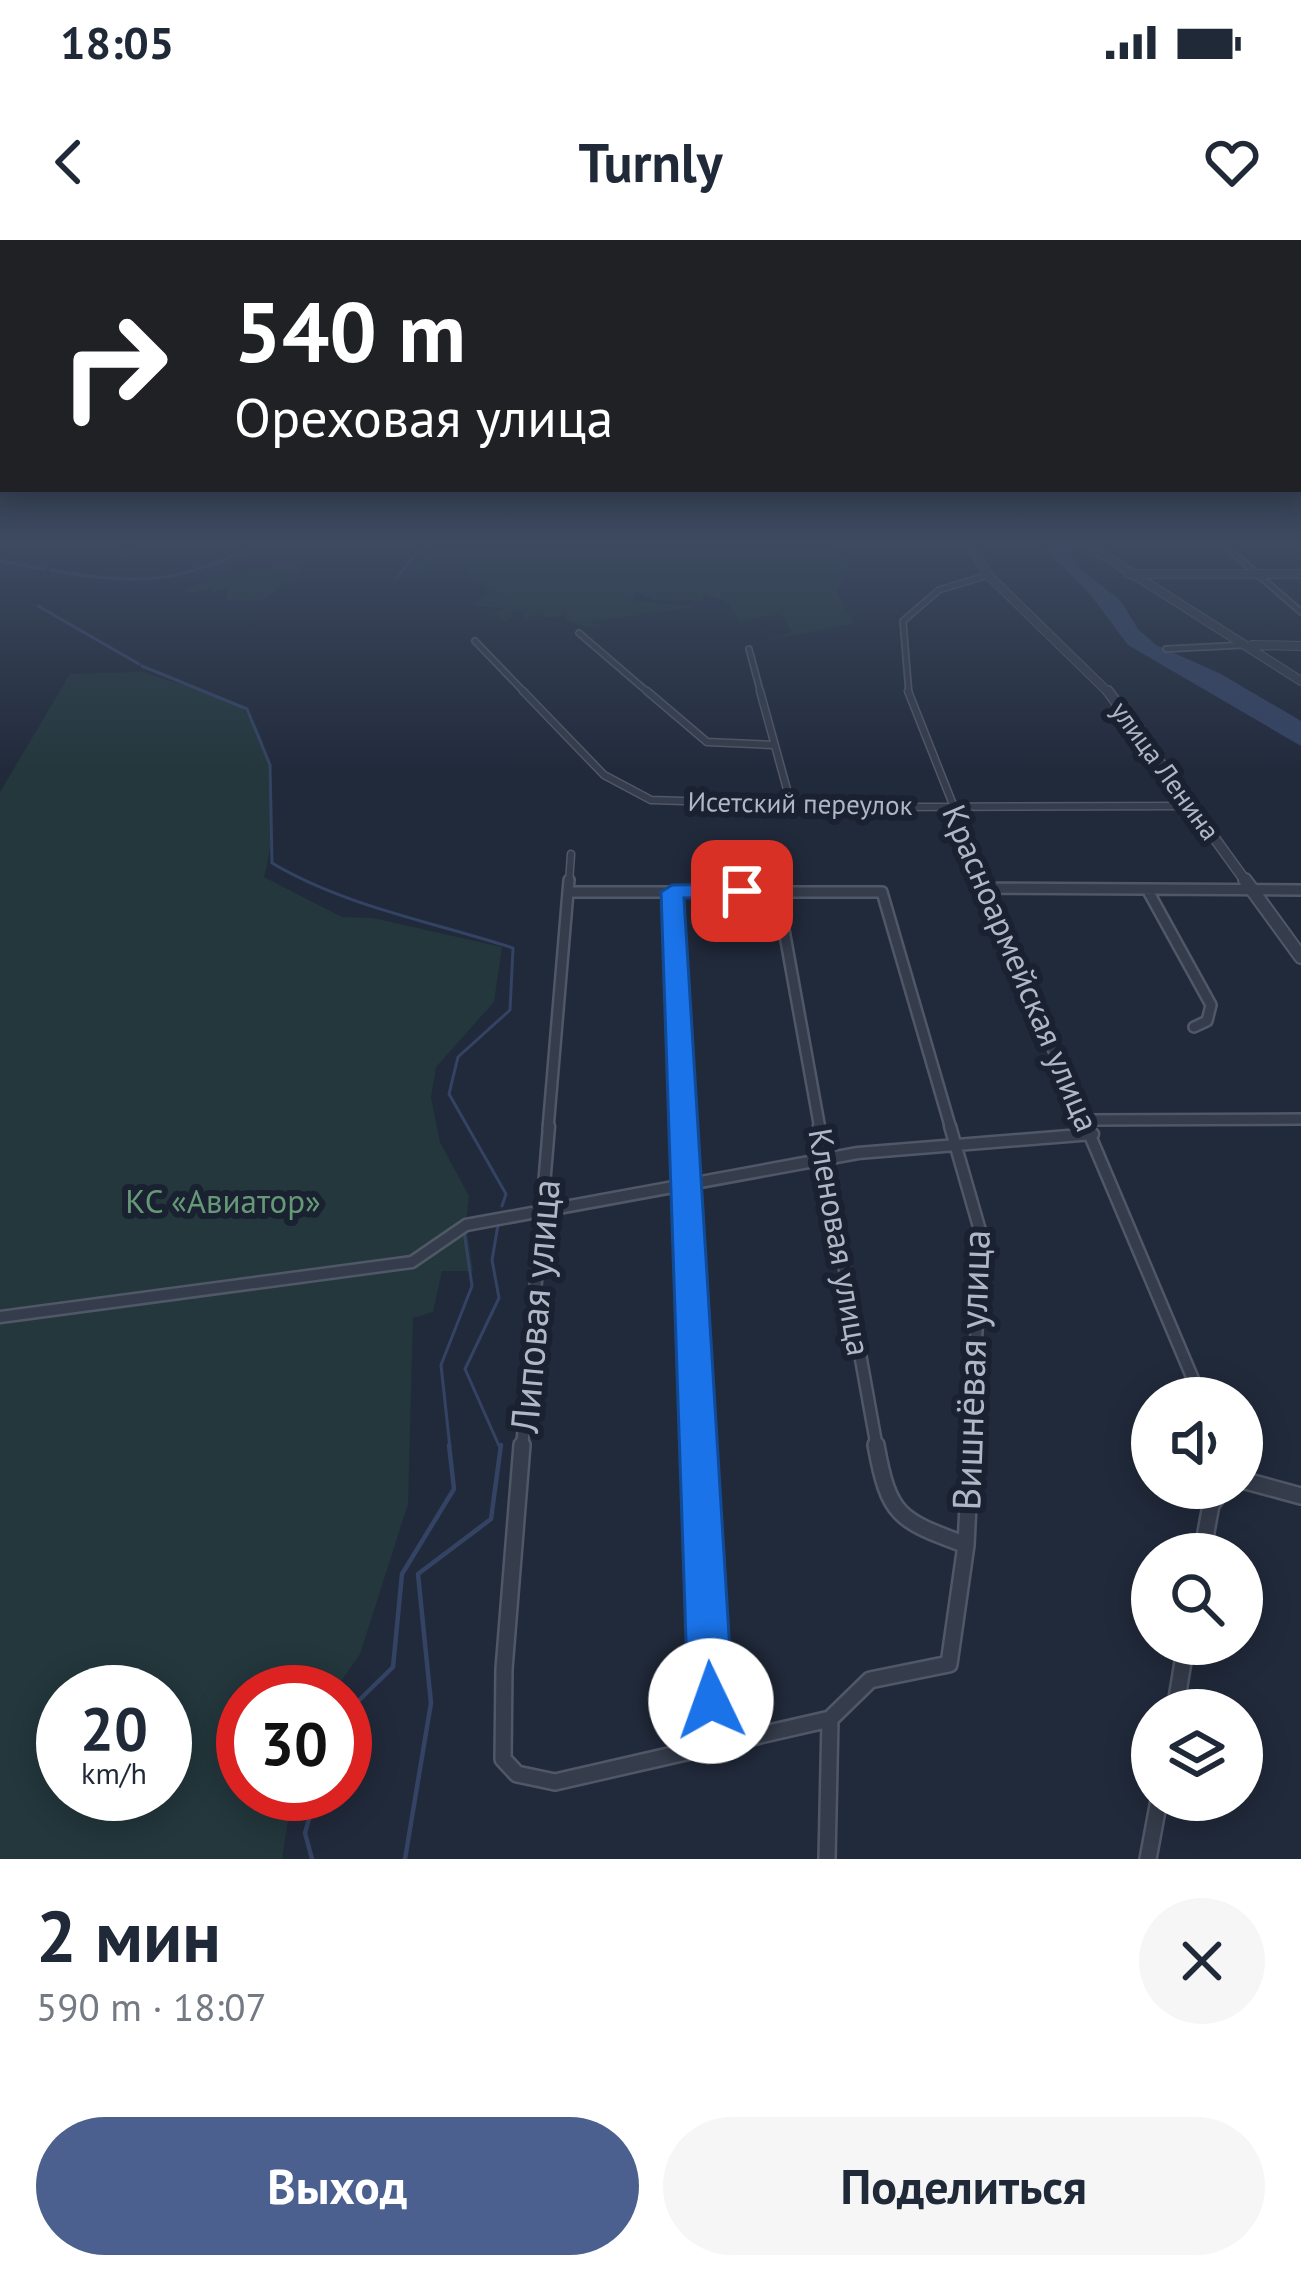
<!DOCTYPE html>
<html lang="ru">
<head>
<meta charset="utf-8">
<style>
	body { margin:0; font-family:"PT Sans",sans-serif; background:#f6f6f7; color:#1f2937; height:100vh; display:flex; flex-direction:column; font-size:45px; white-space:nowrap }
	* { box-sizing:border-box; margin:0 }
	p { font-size:39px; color:#747a83 }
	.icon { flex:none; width:66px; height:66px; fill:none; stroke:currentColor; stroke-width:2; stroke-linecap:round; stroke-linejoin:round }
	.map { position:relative; height:1619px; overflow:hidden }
	.sheet { display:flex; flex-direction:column; background:#fff; flex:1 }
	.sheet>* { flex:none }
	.top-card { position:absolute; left:0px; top:0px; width:1302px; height:252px; box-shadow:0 6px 30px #0003; background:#202124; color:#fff; overflow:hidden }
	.fabs { position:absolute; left:1131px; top:1137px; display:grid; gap:24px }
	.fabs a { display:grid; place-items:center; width:132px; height:132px; border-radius:50%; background:#fff; box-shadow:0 6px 30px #0003; font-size:60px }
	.speed { position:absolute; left:36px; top:1425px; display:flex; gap:24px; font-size:60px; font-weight:700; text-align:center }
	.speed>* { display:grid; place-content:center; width:156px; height:156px; border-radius:50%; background:#fff; box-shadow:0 6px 30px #0003; line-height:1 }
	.speed small { font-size:30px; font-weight:400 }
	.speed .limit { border:18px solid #d22; background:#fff; color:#111 }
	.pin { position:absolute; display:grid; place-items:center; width:102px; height:102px; color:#fff; margin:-51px; border-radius:24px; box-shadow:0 6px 18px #0006 }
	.me { position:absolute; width:132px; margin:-66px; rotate:357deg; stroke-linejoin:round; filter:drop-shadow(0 0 9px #0008) }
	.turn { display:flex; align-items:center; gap:42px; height:252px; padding:0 36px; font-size:54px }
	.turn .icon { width:156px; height:156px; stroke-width:2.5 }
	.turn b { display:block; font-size:84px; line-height:102px }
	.round { display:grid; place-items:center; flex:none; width:126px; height:126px; border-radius:63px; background:#f6f6f7 }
	.head { display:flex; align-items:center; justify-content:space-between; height:204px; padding:0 36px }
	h1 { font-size:72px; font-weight:600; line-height:90px }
	.action { display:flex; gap:24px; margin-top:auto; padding:24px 36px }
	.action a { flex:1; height:138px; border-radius:72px; background:#4b608f; color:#fff; font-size:48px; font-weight:600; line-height:138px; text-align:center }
	.action a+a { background:#f6f6f7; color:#1f2937 }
	.status { display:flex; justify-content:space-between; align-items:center; height:84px; padding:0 60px; background:#fff; direction:ltr }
	.status svg { height:33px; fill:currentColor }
	header { display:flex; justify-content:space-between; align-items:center; height:156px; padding:0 36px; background:#fff; font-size:54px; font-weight:600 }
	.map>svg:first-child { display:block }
	.green { fill:#23373c; fill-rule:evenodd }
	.water { fill:#344363 }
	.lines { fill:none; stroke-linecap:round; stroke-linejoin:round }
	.stream-far1 { stroke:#344363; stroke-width:3 }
	.stream { stroke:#344363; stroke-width:4.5 }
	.minor-far4-casing { stroke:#505766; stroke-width:8 }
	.minor-far3-casing { stroke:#505766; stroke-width:9 }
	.minor-far2-casing { stroke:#505766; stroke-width:14 }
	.minor-far1-casing { stroke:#505766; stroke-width:15 }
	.minor-casing { stroke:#505766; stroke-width:20 }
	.tertiary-far2-casing { stroke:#505766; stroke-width:10 }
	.tertiary-far1-casing { stroke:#505766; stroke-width:12 }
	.tertiary-casing { stroke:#505766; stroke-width:16 }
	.minor-far4 { stroke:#353c4b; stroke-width:4.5 }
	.minor-far3 { stroke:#353c4b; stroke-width:6 }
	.minor-far2 { stroke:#353c4b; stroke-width:9 }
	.minor-far1 { stroke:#353c4b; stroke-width:10 }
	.minor { stroke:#353c4b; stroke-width:15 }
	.tertiary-far2 { stroke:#353c4b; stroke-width:8 }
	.tertiary-far1 { stroke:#353c4b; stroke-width:9 }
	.tertiary { stroke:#353c4b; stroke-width:12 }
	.route { fill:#1a73e8; stroke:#114b97; stroke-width:3 }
	.labels { text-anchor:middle; stroke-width:12; stroke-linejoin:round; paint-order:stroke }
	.far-street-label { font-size:27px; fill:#b0b7c7; stroke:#1a2130 }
	.street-label { font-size:33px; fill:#b0b7c7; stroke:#1a2130 }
	.park-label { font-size:33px; fill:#697; stroke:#1a2130 }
	.near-street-label { font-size:39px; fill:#b0b7c7; stroke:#1a2130 }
</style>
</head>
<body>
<div class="status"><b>18:05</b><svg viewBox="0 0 49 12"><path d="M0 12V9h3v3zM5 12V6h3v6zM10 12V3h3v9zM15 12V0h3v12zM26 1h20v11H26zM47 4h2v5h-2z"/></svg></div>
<header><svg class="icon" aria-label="back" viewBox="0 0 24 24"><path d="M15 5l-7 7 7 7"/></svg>Turnly<svg class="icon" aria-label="heart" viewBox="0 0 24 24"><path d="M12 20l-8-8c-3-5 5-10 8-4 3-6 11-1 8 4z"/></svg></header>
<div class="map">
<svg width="1301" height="1619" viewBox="0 0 1301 1619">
	<rect width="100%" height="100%" fill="#212a3b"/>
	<path class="green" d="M436,306H836L847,332L836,352L854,384L771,399L792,392L780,374L739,382L728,363L704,354L703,360H653L637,352L631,360L696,367L589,382L604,386L591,388L566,380L565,368L559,377H539L544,373L523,379L524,372L509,373L515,376L505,381L493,373L504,368L467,365L490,354L484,343L469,339L468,322L444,323L426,336L413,334Z
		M295,325L302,332L264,360H226L228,347L210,354L214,347L191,354L182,350L246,330Z
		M143,432C172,443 206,449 233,462C280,486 277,595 264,637L342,677L373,678L502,707L494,762L436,827L431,858L440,902L469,956L466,985L473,1031H442L433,1072L413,1078L408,1264L360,1414L334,1452H243V1554H292L282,1619H0V552L70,434ZM63,1452H165V1554H63Z"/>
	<path class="water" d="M1041,306L1071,308L1074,324L1121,361L1138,389L1156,405L1221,434L1301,481V506L1128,405L1089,353Z"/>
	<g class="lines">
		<path class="stream-far1" d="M120,315L139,306
			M0,321L44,329
			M51,330C135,346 179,343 256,306
			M397,337L422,306
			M38,366L139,424
			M142,426L247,469L270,525L272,623C344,666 433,682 513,708L510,770L458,817L449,854L506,954L502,966
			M498,985L492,1020L499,1058L465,1129L500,1208
			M450,1208L441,1125L472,1046L464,991"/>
		<path class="stream" d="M345,1474L393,1427L402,1334L454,1249L449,1205
			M312,1619L305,1593L316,1554
			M405,1619L431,1463L418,1334L491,1279L501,1205"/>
		<g class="minor-far4-casing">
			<path id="minor-far4" d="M1225,306L1301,372
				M579,393L650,454
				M475,401L526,454
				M749,409L761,454
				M1166,409L1244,405
				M909,454L903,381L939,350L985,336"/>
		</g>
		<g class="minor-far3-casing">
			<path id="minor-far3" d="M523,451L604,535L651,560L881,567L1190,566
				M647,451L707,502L773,505
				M760,451L791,564
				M908,451L984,643
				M569,643L571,614"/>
		</g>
		<g class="minor-far2-casing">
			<path id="minor-far2" d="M982,640L1087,889
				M986,648L1301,650
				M1147,649L1211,765L1207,781L1194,787
				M777,651L820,889
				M568,652H882L951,889
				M672,652L683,889
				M1086,880L1301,879
				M548,889L569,640"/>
		</g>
		<g class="minor-far1-casing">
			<path id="minor-far1" d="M683,886L699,1208
				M819,886L877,1208
				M950,886L981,994L971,1208
				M1086,886L1201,1158
				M0,1077L412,1022L466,985L858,913L1093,894
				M522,1208L549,886"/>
		</g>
		<g class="minor-casing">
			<path id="minor" d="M522,1205L504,1429L503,1519L517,1534L555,1542L830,1479
				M698,1205L713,1508
				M876,1205C889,1277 899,1280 966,1305
				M1242,1240L1301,1256
				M1202,1314L1211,1265L1223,1248
				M1175,1470L1186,1404
				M827,1619L830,1479L870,1440L949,1424L966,1305L971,1205
				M1148,1619L1159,1560"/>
		</g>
		<g class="tertiary-far2-casing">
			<path id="tertiary-far2" d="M971,306L988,335L1110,454
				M1089,306L1301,441
				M1128,334H1301
				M1252,405L1301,406"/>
		</g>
		<g class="tertiary-far1-casing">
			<path id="tertiary-far1" d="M1108,451L1247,643"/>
		</g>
		<g class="tertiary-casing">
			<path id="tertiary" d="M1245,640L1301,717"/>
		</g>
		<use href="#minor-far4" class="minor-far4"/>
		<use href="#minor-far3" class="minor-far3"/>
		<use href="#minor-far2" class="minor-far2"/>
		<use href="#minor-far1" class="minor-far1"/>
		<use href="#minor" class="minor"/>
		<use href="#tertiary-far2" class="tertiary-far2"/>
		<use href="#tertiary-far1" class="tertiary-far1"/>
		<use href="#tertiary" class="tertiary"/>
	</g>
	<linearGradient id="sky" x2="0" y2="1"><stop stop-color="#121720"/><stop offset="0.57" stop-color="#3d4a60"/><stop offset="1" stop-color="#3d4a60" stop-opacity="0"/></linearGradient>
	<rect width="1301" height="533" fill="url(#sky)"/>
	<path class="route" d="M742,644L750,646V656L684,658L733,1461L727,1477L711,1484L695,1477L688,1461L661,652L672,645Z"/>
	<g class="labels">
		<g class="far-street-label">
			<text transform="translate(1165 531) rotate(54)" y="9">улица Ленина</text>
			<text transform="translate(800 564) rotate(1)" y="9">Исетский переулок</text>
		</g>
		<g class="street-label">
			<text transform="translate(1021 728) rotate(67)" y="12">Красноармейская улица</text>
			<text transform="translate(840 1002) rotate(80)" y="12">Кленовая улица</text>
		</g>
		<g class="park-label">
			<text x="223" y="973">КС «Авиатор»</text>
		</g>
		<g class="near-street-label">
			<text transform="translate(535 1066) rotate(-85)" y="14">Липовая улица</text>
			<text transform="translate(971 1130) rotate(-88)" y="14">Вишнёвая улица</text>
		</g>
	</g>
</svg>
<div class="fabs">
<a><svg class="icon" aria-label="sound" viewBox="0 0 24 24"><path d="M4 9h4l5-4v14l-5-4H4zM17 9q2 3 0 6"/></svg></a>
<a><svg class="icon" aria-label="search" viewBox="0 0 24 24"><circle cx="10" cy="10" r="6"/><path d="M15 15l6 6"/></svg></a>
<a><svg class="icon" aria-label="layers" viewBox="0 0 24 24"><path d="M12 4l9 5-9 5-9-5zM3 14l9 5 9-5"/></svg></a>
</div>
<div class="speed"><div>20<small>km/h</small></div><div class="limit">30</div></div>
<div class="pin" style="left:742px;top:651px;background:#d93025"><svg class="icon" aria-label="arrive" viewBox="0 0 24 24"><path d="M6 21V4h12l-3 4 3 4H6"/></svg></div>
<svg class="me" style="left:711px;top:1461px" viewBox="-20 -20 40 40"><circle r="19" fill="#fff"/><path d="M0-13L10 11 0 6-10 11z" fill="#1a73e8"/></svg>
<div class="top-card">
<div class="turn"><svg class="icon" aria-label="right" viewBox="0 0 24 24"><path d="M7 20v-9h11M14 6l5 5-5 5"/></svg><div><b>540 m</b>Ореховая улица</div></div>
</div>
</div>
<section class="sheet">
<div class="head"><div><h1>2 мин</h1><p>590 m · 18:07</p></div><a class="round"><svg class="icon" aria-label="close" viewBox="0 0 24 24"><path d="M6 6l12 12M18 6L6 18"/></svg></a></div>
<div class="action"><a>Выход</a><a>Поделиться</a></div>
</section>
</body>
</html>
